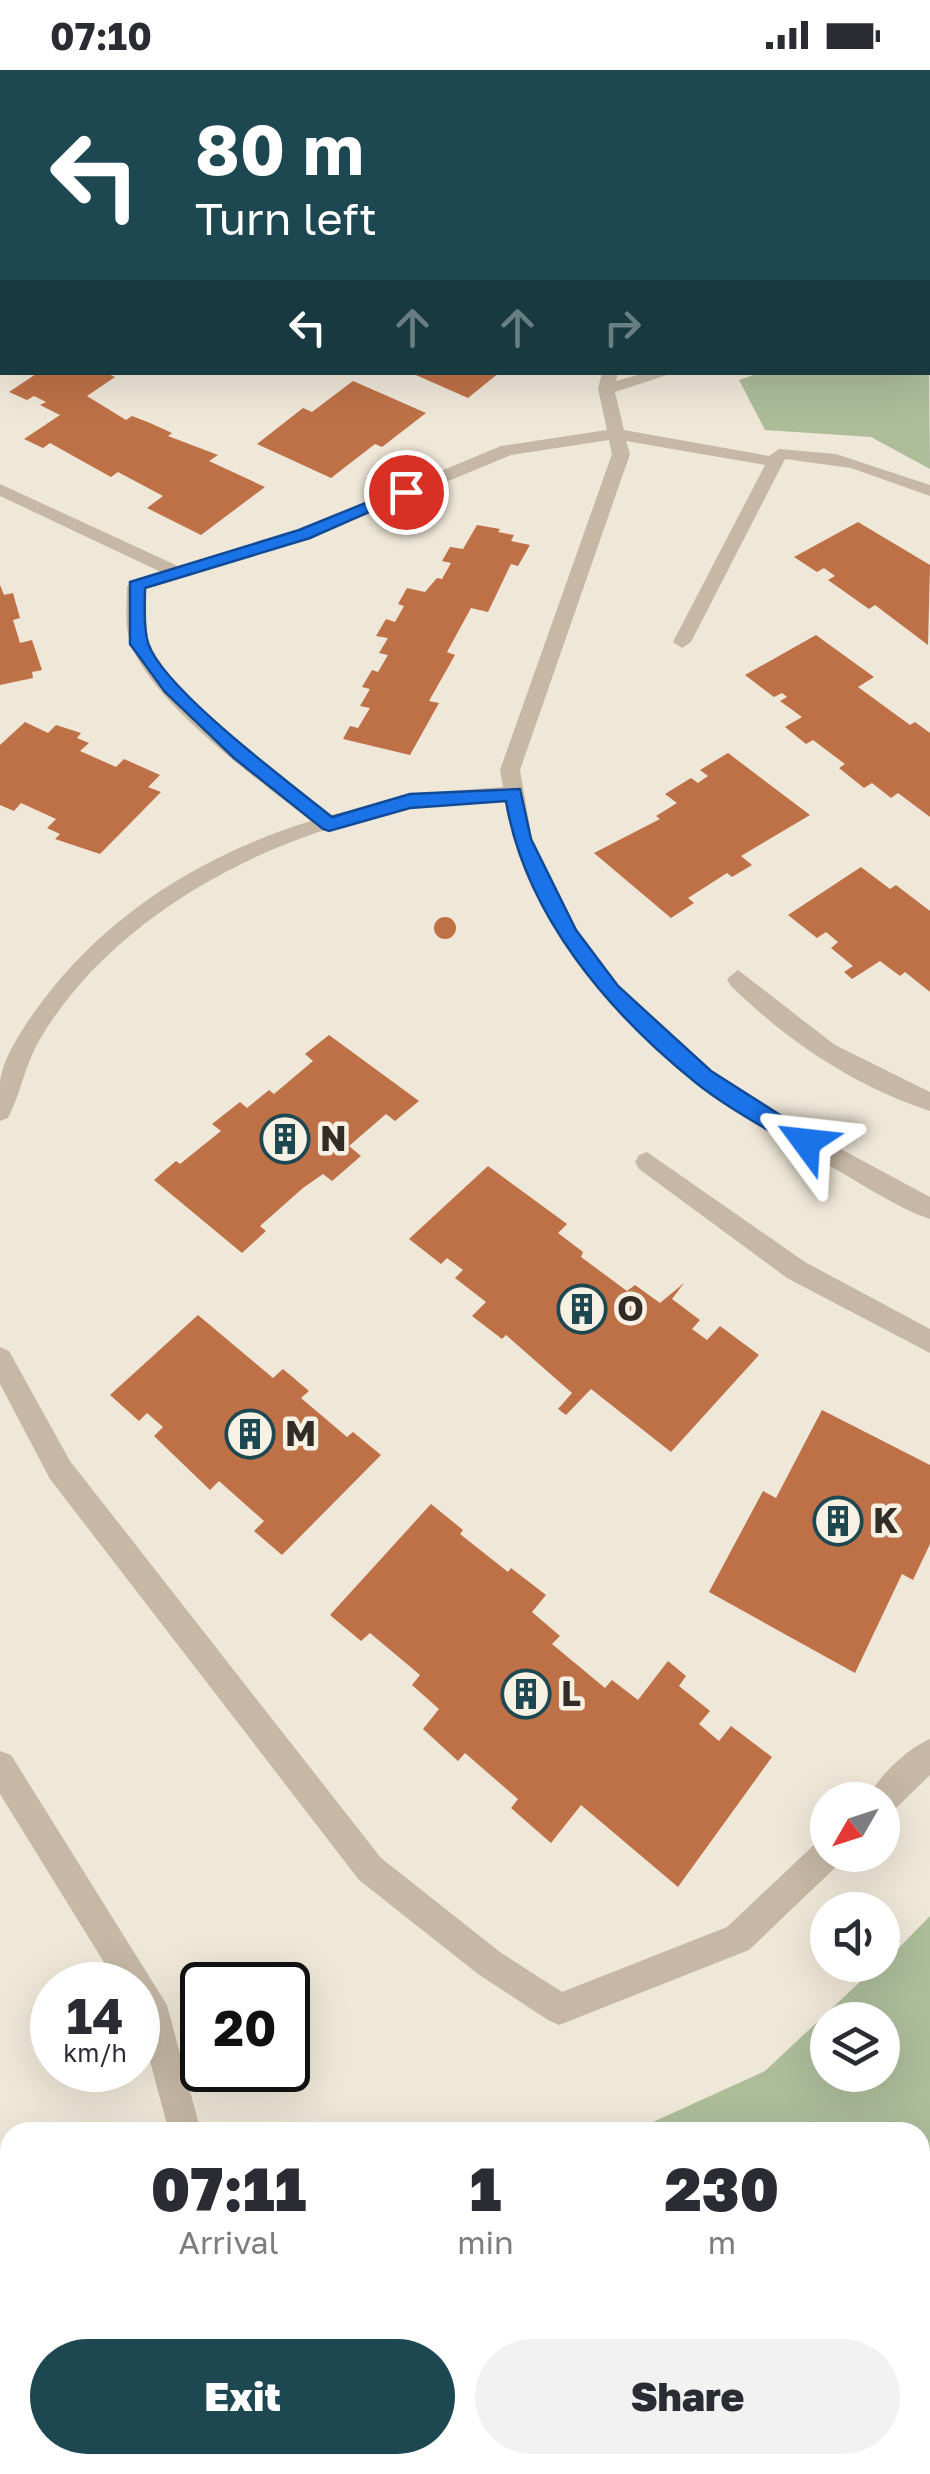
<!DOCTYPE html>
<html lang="en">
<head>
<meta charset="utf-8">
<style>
	body { margin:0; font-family:"Golos Text",sans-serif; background:#f2f2f3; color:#2b2b33; height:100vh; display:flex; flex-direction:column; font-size:38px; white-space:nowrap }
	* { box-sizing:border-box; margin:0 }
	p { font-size:32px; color:#7c7c81 }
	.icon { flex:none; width:55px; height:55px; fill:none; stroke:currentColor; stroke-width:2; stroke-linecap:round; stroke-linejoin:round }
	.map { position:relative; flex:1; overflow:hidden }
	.sheet { position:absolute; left:0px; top:2052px; width:930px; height:352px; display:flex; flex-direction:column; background:#fff; border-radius:30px 30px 0 0; box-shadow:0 10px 40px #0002 }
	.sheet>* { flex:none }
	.top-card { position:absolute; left:0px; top:0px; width:930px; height:305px; box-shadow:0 10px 40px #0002; background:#1e4851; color:#fff; overflow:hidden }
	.needle { width:65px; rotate:231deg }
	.fabs { position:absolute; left:810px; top:1712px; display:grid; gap:20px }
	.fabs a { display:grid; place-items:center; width:90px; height:90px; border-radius:50%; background:#fff; box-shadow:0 10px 40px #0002; font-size:50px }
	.speed { position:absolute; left:30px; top:1892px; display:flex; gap:20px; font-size:50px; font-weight:700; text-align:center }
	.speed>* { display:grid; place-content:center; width:130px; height:130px; border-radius:50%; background:#fff; box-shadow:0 10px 40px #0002; line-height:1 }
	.speed small { font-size:25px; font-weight:400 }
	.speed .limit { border:5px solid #111; border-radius:15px; background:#fff; color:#111 }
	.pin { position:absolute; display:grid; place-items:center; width:85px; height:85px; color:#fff; margin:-42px; border:5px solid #fff; border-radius:50%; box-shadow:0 2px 10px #0007 }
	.me { position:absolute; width:110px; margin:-55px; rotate:300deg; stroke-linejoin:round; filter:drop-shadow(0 0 8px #0008) }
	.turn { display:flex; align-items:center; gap:35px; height:210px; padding:0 30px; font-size:45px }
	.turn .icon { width:130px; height:130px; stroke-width:2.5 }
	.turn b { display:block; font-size:70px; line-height:85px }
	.lanes { display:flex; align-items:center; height:95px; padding:0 30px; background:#0003; justify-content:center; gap:50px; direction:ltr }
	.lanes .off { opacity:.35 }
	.eta { display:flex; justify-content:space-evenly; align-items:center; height:170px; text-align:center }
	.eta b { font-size:60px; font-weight:800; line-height:70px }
	.cta { display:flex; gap:20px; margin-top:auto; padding:20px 30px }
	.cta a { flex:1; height:115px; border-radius:60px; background:#1e4851; color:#fff; font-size:40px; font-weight:800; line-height:115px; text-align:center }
	.cta a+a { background:#f2f2f3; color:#2b2b33 }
	.status { display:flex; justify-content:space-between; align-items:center; height:70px; padding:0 50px; background:#fff; direction:ltr }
	.status svg { height:28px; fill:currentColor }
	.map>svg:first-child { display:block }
	.green { fill:#adbd9a; fill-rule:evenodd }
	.building { fill:#be7147 }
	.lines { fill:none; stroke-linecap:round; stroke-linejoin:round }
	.minor { fill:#c6b8a5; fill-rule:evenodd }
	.major { fill:#746458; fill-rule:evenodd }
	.route { fill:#1a73e8; stroke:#114b97; stroke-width:2.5 }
	.labels { text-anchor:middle; stroke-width:9; stroke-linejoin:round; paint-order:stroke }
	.poi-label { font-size:35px; font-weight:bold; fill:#322b26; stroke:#f7f1e4; text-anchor:start }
</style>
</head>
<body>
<div class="status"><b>07:10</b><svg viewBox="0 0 49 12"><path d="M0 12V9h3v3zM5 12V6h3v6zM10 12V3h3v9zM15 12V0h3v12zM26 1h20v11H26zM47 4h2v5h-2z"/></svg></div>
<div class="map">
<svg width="930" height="2404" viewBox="0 0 930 2404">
	<rect width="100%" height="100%" fill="#efe7d8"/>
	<path class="green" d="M928,219L930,399L871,367L765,360L739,310L763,302H928Z
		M930,1846V2404H869L872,2395H920V2062H631L765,2001L878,1895H882ZM882,1950V2005H828V1950Z
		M359,2395H484L475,2404H371Z"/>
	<path class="building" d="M39,302H104L115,307L87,326L126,350L132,346L150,353L172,363L168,366L218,385L209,391L265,417L201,465L147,438L163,426L118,402L111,407L50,373L43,378L24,369L60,345L40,335L46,332L34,326L27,330L9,322Z
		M409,302H500L468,328Z
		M353,311L426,343L382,377L375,374L331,408L257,374L303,338L312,342Z
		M858,452L930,495L928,575L875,535L869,539L828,510L835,506L824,498L817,502L794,487Z
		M477,455L500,459L498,462L514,465L511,471L530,475L518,496L511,494L488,542L471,538L447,582L455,585L429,631L439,633L410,685L343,669L350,656L358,658L370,638L360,636L370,619L362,617L372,600L378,602L388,585L379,583L388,568L376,566L386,549L395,552L404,536L398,534L407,518L425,522L437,508L442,509L451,493L442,491L450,477L463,479Z
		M0,515L4,525L13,523L20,548L13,550L20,573L32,570L42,600L32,602L33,608L0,615Z
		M816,565L874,607L858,617L910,655L915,652L930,663V747L898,723L891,728L872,713L864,718L839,698L845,694L813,670L806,674L785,657L802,647L780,631L787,627L782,623L774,627L745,605Z
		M25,652L48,663L56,655L81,663L77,668L89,673L80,681L116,697L124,689L160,705L148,717L161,722L100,784L55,769L60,764L47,758L56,749L21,733L14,741L0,735V675Z
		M728,683L810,745L741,786L752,795L732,807L727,803L688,828L694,833L671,848L594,783L660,749L656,746L677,733L665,724L691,708L698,713L708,706L700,700Z
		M861,797L890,819L896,815L930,841V922L905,902L900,906L880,891L852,909L844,902L853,896L831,878L838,872L826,862L817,868L788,845Z
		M434 858a11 11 0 1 1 22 0a11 11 0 1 1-22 0Z
		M329,965L419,1031L395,1051L386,1044L349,1076L361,1086L332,1111L323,1104L303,1118L260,1156L266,1161L242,1183L154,1110L176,1091L180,1094L221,1061L212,1054L240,1032L247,1038L269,1020L274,1024L313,991L305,984Z
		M488,1096L567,1154L558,1163L583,1182L581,1187L627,1221L635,1215L660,1233L684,1213L672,1229L700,1250L692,1259L707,1270L720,1256L759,1285L671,1382L591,1319L566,1345L558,1339L572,1323L506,1265L502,1269L472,1246L486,1232L455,1208L463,1200L447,1188L441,1194L409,1169Z
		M198,1245L273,1308L283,1299L309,1321L301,1328L347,1367L353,1362L381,1385L282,1485L254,1461L264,1451L219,1411L210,1420L154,1366L163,1357L147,1343L139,1351L110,1325Z
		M822,1340L930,1395V1474L913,1510L902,1504L855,1603L709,1522L763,1421L776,1428Z
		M431,1434L463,1460L460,1464L508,1502L511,1498L546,1525L532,1542L560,1566L552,1574L605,1618L612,1610L638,1630L668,1591L686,1606L679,1616L710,1641L699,1654L719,1671L731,1656L772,1687L678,1817L581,1735L551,1773L511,1738L518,1729L465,1683L458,1691L423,1659L439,1639L412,1615L420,1605L370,1563L361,1571L330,1545Z"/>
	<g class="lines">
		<path class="minor" d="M2,263V273L0,274V264Z
			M602,302H618L616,311L648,302H676L615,322L624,360L769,386L779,379L836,384L930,415V426L851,398L785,389L691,572L682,578L673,572L765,395L626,371L630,384L520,700L532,769L577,860L619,916L711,1000L783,1048L930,1127V1149C897,1138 866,1116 835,1099C714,1033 600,953 538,824C523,793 511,766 505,732C477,733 449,733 421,737C277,759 116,841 40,969C25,994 21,1023 8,1048L0,1051C0,1038 0,1025 0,1012C3,988 20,963 33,944C100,848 200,785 311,751C260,711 149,632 130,571C124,554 127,533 127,516L161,502L0,426V414L180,497L299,460L501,376L607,360L598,319ZM609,370L612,384L500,700L503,717L421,723L331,745C282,706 172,630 150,574C144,557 146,537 145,519L311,468L511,385Z
			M738,900L835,975L930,1022V1041C854,1016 787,971 730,915L727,909Z
			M647,1082L805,1192L930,1259V1283L787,1208L639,1099L635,1092L639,1085Z
			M0,1277L9,1281L70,1391L381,1788L500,1882L562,1922L727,1857L817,1772L828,1768V1785H842L839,1794L749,1880L559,1955L548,1950L478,1904L359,1810L50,1409L0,1314Z
			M930,1669V1705L893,1741L882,1745V1730H867C876,1708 908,1678 930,1669Z
			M0,1681L11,1685L167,1935L201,2062H169L138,1946V1915H118L0,1724Z
			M169,2395H205V2404H169Z"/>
		<path class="major" d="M0,3H2V11H0Z
			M928,39H930V47H928Z"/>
	</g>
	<path class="route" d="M400,419L414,422L310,468L145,518C145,535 143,557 148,573C163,619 291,714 332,747L410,724L520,719L531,769L576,860L618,916L711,1001L813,1066L817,1072L813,1078H798C764,1057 726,1037 695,1012C607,941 525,844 506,731L410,738L329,761L323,759L234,688L165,622L130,574V512L299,460Z"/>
	<defs>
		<g id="building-ring" transform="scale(2.5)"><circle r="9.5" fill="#f7f1e4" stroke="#1e4851" stroke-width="1.5"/><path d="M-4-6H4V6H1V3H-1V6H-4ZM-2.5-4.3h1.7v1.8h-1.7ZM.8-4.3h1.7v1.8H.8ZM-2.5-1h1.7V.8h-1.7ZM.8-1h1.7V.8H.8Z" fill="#1e4851"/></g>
	</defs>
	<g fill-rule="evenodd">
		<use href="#building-ring" x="285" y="1069"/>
		<use href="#building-ring" x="582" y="1239"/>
		<use href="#building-ring" x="250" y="1364"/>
		<use href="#building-ring" x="838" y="1451"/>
		<use href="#building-ring" x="526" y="1624"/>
	</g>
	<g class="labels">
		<g class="poi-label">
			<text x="320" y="1081">N</text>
			<text x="617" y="1251">O</text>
			<text x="285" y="1376">M</text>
			<text x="873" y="1463">K</text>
			<text x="561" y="1636">L</text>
		</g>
	</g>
</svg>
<div class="fabs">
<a><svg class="needle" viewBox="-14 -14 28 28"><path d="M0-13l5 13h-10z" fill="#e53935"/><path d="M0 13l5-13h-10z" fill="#7c7c81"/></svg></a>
<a><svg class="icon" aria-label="sound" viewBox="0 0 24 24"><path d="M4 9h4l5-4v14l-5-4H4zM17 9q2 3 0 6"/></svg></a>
<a><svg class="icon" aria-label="layers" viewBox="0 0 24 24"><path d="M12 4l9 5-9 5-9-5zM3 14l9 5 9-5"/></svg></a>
</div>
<div class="speed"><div>14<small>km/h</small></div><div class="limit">20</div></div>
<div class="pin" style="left:406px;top:422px;background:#d93025"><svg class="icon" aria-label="arrive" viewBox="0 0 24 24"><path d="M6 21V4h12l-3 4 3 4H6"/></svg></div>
<svg class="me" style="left:806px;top:1072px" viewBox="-20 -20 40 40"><path d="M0-17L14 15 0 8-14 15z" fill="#1a73e8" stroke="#fff" stroke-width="4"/></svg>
<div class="top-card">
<div class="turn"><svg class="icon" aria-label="left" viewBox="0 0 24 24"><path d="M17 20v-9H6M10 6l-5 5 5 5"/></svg><div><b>80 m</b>Turn left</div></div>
<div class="lanes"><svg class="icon" aria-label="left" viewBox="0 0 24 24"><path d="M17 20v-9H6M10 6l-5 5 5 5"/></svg><svg class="icon off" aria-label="ahead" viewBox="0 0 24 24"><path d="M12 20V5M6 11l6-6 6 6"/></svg><svg class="icon off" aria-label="ahead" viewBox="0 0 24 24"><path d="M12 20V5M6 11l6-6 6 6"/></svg><svg class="icon off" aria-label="right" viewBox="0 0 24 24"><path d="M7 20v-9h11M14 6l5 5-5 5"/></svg></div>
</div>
<section class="sheet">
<div class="eta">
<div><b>07:11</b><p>Arrival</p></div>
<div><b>1</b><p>min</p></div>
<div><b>230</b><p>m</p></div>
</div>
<div class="cta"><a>Exit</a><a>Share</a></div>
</section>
</div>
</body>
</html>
